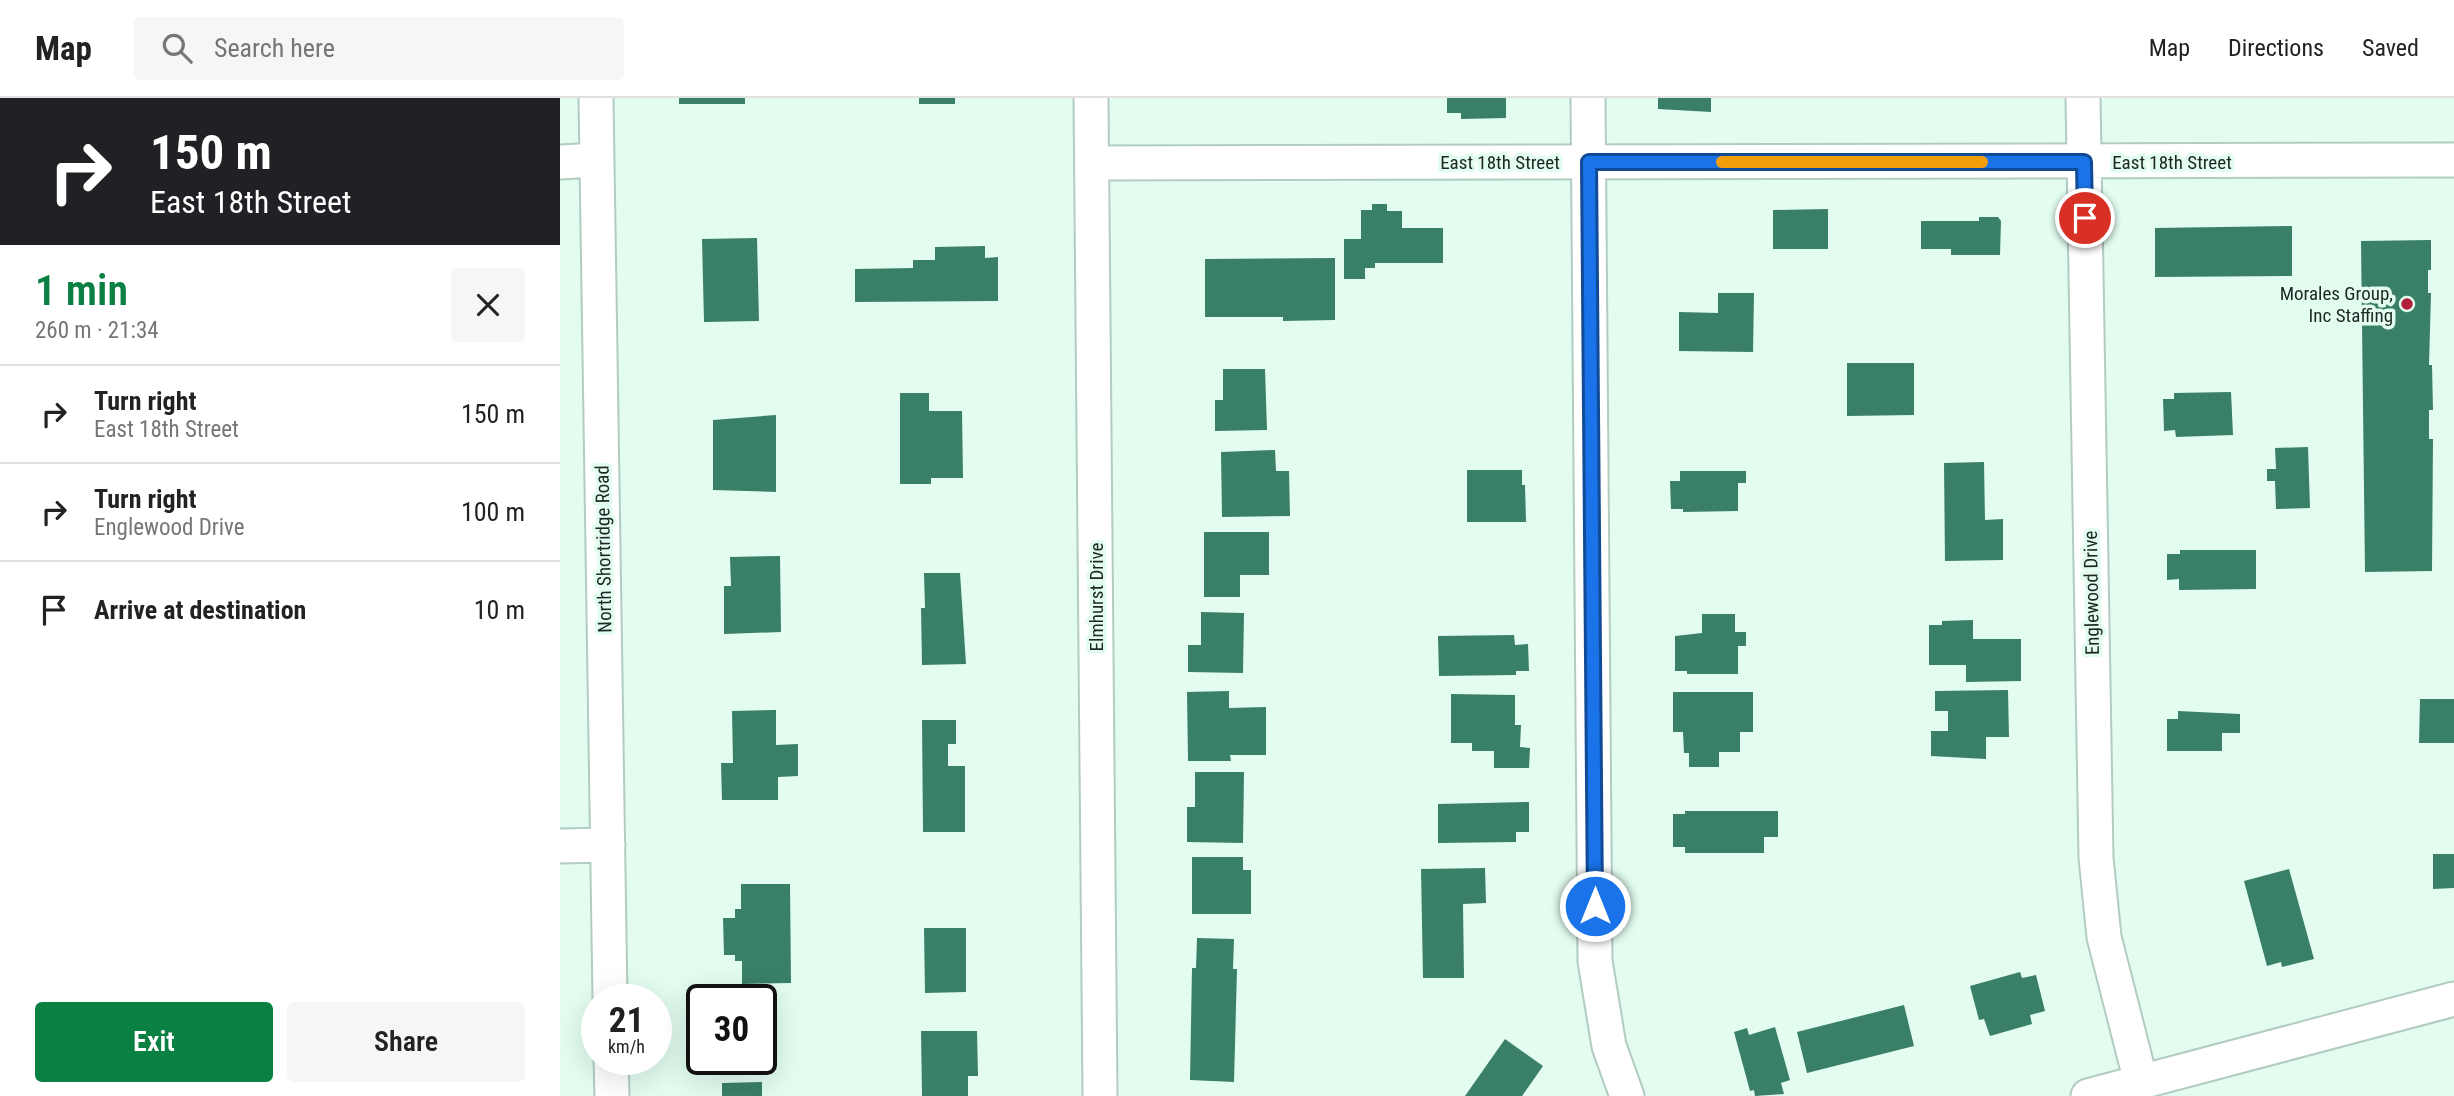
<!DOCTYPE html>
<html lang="en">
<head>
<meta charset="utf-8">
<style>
	body { margin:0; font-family:"Roboto Condensed",sans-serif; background:#f6f6f6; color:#222; height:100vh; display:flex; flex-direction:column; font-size:26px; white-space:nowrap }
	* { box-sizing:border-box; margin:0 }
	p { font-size:23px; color:#767676 }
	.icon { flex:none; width:38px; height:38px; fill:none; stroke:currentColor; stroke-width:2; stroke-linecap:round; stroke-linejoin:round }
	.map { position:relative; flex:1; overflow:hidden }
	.panel { display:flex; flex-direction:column; background:#fff; width:560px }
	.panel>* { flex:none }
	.top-card { background:#202124; color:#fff; overflow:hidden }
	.speed { position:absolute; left:21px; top:886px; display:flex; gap:14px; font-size:35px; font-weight:700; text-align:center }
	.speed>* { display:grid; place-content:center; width:91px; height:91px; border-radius:50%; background:#fff; box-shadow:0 7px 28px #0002; line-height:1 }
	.speed small { font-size:18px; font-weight:400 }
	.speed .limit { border:4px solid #111; border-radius:10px; background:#fff; color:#111 }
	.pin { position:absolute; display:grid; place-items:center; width:60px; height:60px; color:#fff; margin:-30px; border:4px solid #fff; border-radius:50%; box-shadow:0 2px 7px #0007 }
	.me { position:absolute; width:77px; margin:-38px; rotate:0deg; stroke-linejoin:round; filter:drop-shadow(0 0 5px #0008) }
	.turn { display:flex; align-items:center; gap:24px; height:147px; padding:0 35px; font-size:32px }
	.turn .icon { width:91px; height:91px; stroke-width:2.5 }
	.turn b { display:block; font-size:49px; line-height:60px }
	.round { display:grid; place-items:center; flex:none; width:74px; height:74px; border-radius:7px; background:#f6f6f6 }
	.overview { display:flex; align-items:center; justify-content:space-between; height:119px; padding:0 35px }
	h1 { font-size:42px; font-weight:600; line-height:52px; color:#0b8043 }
	.button { display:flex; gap:14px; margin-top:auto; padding:14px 35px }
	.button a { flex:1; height:80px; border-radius:7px; background:#0b8043; color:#fff; font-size:28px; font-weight:600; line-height:80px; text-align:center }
	.button a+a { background:#f6f6f6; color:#222 }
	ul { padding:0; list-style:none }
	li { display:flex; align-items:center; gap:21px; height:98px; padding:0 35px; border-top:2px solid #e0e0e0 }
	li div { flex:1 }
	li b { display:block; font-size:26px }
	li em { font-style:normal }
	header { display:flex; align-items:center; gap:42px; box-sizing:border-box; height:98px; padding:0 35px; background:#fff; border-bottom:2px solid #e0e0e0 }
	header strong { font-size:33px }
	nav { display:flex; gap:38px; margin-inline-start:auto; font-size:24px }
	.search { width:490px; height:63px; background:#f6f6f6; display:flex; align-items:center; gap:18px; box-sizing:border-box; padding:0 24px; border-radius:7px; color:#767676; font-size:26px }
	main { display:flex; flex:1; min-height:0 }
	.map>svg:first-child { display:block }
	.building { fill:#3a7f67 }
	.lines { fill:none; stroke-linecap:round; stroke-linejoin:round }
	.minor-casing { stroke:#b2ccc1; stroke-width:37 }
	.minor { stroke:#fff; stroke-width:33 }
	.route-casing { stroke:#114b97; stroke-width:18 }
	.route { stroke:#1a73e8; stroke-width:12 }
	.slow { stroke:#f59e0b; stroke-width:12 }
	.poi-dot { fill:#b21f3b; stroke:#e2fcf0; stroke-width:2.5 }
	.labels { text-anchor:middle; stroke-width:7; stroke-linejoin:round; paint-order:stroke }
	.street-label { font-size:19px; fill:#1e2723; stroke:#e2fcf0 }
	.poi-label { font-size:19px; fill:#1e2723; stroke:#e2fcf0; text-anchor:end }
</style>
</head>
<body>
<header>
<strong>Map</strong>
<div class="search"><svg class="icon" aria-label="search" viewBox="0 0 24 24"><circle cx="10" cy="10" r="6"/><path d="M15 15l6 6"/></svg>Search here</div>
<nav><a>Map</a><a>Directions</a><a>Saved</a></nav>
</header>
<main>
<section class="panel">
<div class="top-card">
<div class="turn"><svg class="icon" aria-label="right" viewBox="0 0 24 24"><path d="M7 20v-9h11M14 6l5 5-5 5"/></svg><div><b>150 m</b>East 18th Street</div></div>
</div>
<div class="overview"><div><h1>1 min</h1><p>260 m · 21:34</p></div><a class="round"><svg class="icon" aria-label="close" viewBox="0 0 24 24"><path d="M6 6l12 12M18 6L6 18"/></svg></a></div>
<ul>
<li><svg class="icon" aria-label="right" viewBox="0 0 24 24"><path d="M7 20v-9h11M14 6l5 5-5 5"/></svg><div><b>Turn right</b><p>East 18th Street</p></div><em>150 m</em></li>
<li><svg class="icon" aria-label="right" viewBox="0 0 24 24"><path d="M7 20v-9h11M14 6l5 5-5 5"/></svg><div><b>Turn right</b><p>Englewood Drive</p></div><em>100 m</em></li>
<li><svg class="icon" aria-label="arrive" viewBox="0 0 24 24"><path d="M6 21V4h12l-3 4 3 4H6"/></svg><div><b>Arrive at destination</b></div><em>10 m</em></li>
</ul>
<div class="button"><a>Exit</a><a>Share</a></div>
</section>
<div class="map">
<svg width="1894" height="998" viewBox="0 0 1894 998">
	<rect width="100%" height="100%" fill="#e2fcf0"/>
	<path class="building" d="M119,0H185V6H119Z
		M359,0H395V6H359Z
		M887,0H946V20L901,21V15H887Z
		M1098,0H1151V14L1098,11Z
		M812,106H827V113H842V130H883V165H815V170H805V181H784V141H801V112H812Z
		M1268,111V151H1213V112Z
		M1419,119H1438L1441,123L1440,157H1391V151H1361V123H1419Z
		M1732,128V178L1595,179V130Z
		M197,140L199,223L144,224L142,141Z
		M1871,142V172H1868V195H1871L1869,267H1872L1873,312H1869V341H1873L1872,473L1805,474L1801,143Z
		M425,148V160L438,159V203L295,204V171L353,170V162H375V149Z
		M775,160V222L723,223V219H645V161Z
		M1158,195H1194L1193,254L1119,253V214L1158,215Z
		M1287,265H1354V317L1287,318Z
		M663,271H705L707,332L655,333V302H663Z
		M1671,294L1673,337L1616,339L1615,332L1604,333L1603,301H1614V295Z
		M340,295H369V313H402L403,380H371V386H340Z
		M216,317V394L153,392V322Z
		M1748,349L1750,410L1716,411L1715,383H1707V371H1716L1715,350Z
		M715,352L716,373H729L730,418L662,419L661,354Z
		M1424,364L1425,422L1443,421V462L1385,463L1384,365Z
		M907,372H962V387H965L966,424H907Z
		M1120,373H1186V385H1178V413L1123,414V411H1111L1110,383H1120Z
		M644,434H709V477H680V499H644Z
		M1620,452H1696V491L1619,492V481L1607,482V456H1620Z
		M220,458L221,534L164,536V488H171L170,459Z
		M364,475H400L406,566L362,567L361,510H365Z
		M641,514L684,515L683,575L628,574V547H641Z
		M1142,516H1175V534H1186V548H1178V576H1127V573H1115V538L1142,535Z
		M1413,522V541H1461V583L1406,584V567H1369V527H1382V523Z
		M954,537L955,547L968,546L969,573H956V577L879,578L878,538Z
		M1448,592L1449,639H1426V661L1371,658V633H1388V613H1375V593Z
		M669,593V610L706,609V657H670L671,663H628L627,594Z
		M1113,594H1193V634H1180V654H1159V669H1129V655H1124L1123,634H1113Z
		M891,596L955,597V627H961L960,649L970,650L969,670H934V653H912V645H891Z
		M1860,601H1894V645H1859Z
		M216,612V647L238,646V678L218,679V702H162L161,665H173L172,613Z
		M1618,613L1680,616V635H1662V653H1607V621H1618Z
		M362,622H396V646H388V668H405V734H363Z
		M635,674H684L683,745L627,744V709H635Z
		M969,704V734H956V744L878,745V706Z
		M1125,713H1218V739H1204V755H1125V749H1113V716H1125Z
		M1873,756H1894V790L1873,791Z
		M632,759H683V772H691V816H632Z
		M925,770L926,805L903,806L904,880H863L861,771Z
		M1729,771L1754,861L1722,869L1721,864L1707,868L1684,783Z
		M181,786H230L231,885L182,886V863H175V857H164L163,820H175V811H181Z
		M364,830H406V894L365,895Z
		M637,840L674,841L673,871H677L674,984L630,982L632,870H636Z
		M1460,874L1462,880L1476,877L1485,913L1470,917L1472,926L1430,938L1424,921L1419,922L1410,888Z
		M1344,907L1354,948L1247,975L1237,934Z
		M1215,929L1230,982L1221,985L1224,996L1195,998L1194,992L1190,993L1174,934L1187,930L1189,937Z
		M361,933H417L418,978H408V998H362Z
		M945,941L983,968L962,998H905Z
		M202,984V998H162V985Z"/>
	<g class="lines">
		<g class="minor-casing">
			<path id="minor" d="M36,0L50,901
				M531,0L540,998
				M1028,0L1035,863L1049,948L1067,998
				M1523,0L1536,760L1544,839L1581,984
				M0,64L37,62
				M532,65L1894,62
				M0,748L48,747
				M51,961L52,998
				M1528,998L1894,901"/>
		</g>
		<use href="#minor" class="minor"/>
	</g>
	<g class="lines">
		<g class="route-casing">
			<path id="route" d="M1035,808L1029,64H1524L1525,120"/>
		</g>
		<use href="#route" class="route"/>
		<path class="slow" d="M1162,64H1422"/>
	</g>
	<circle class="poi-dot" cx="1847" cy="206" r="7"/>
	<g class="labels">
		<g class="street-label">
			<text x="940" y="71">East 18th Street</text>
			<text x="1612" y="71">East 18th Street</text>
			<text transform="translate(43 451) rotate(-91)" y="7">North Shortridge Road</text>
			<text transform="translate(1531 495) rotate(-91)" y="7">Englewood Drive</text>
			<text transform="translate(536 499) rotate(-90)" y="7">Elmhurst Drive</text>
		</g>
		<g class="poi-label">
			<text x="1833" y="202">Morales Group,<tspan x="1833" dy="22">Inc Staffing</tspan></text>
		</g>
	</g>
</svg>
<div class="speed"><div>21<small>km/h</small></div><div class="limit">30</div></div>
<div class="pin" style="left:1525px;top:120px;background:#d93025"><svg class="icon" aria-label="arrive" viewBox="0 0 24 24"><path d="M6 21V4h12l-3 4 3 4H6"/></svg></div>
<svg class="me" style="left:1035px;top:808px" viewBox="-20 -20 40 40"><circle r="17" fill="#1a73e8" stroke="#fff" stroke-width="3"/><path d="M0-11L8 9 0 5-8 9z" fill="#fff"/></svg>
</div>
</main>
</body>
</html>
